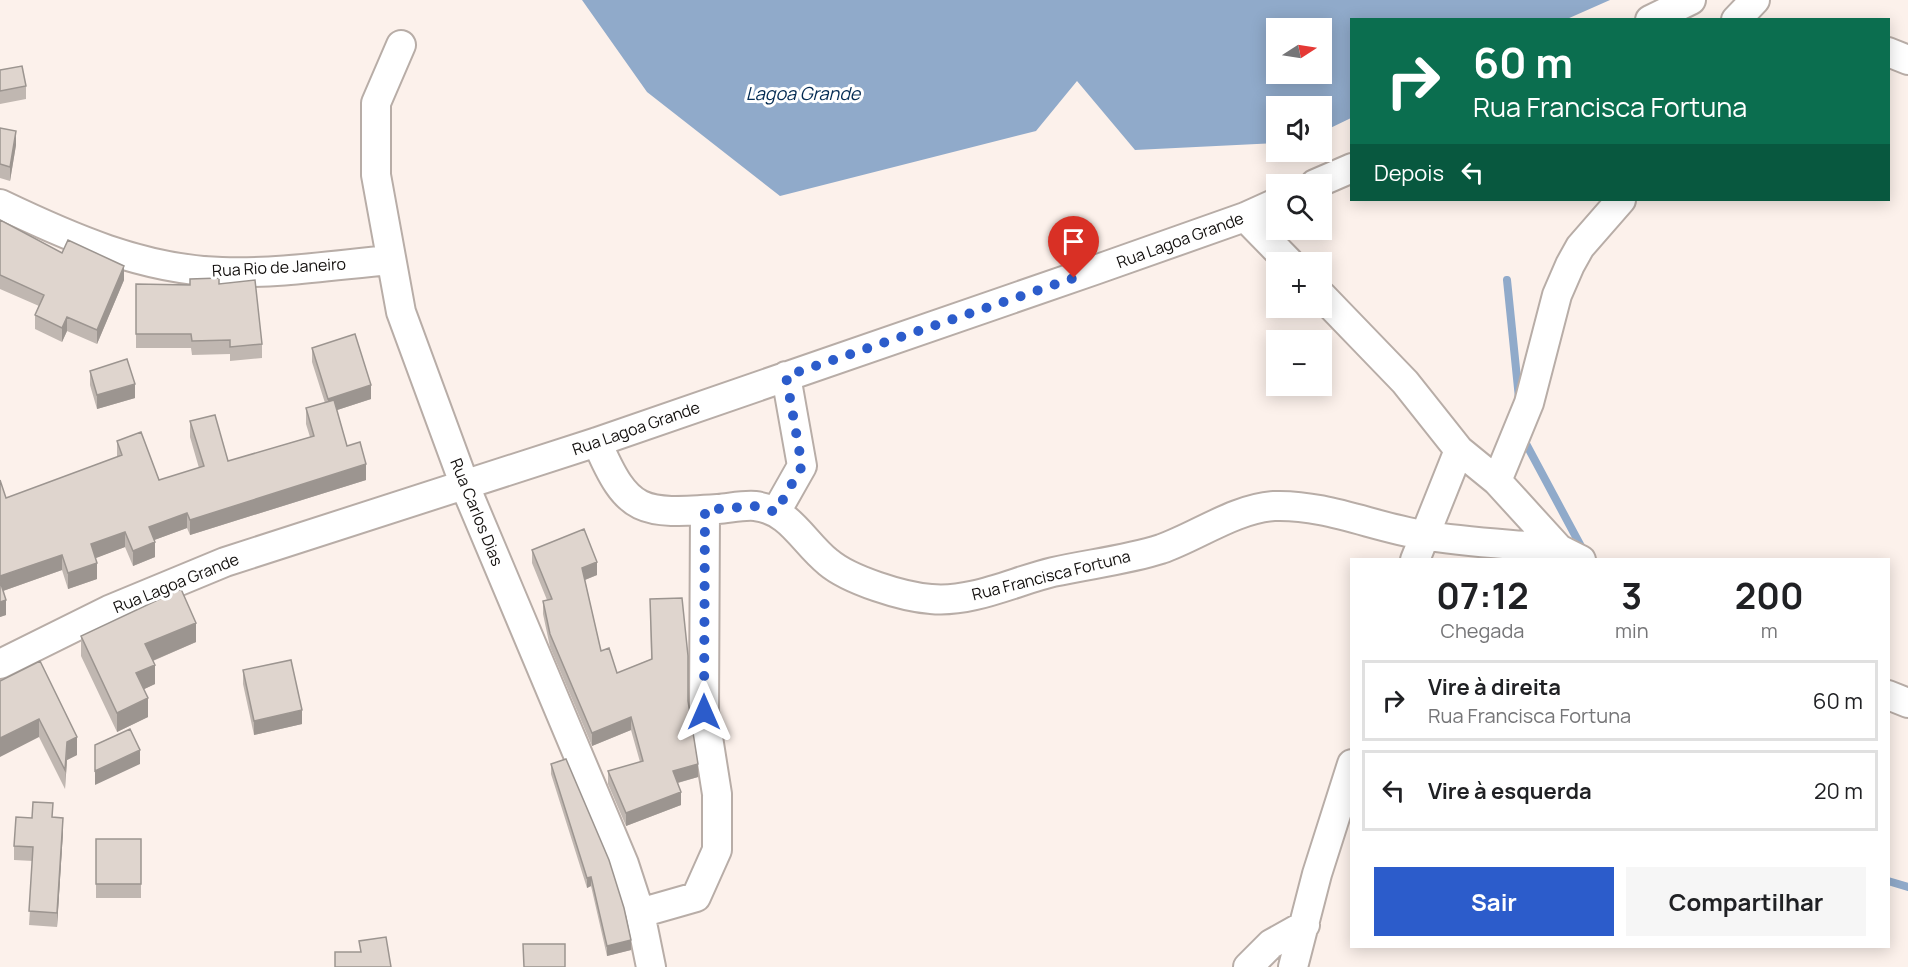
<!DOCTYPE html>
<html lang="pt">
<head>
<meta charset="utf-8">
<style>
	body { margin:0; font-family:Manrope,sans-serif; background:#f6f6f6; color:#202124; height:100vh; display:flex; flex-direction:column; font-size:22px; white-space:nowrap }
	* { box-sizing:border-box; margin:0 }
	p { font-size:20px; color:#757577 }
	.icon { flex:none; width:33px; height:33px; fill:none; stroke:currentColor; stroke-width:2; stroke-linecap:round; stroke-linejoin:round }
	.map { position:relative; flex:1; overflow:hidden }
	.details { position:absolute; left:1350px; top:558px; width:540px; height:390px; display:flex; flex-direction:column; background:#fff; border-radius:0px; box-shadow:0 3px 15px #0003 }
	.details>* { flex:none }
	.top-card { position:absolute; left:1350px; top:18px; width:540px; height:183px; border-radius:0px; box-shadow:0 3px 15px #0003; background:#0b6e4f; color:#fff; overflow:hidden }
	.needle { width:39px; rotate:78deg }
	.controls { position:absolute; left:1266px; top:18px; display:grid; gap:12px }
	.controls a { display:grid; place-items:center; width:66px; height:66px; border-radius:0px; background:#fff; box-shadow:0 3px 15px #0003; font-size:30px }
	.pin { position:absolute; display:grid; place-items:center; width:51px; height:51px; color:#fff; margin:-62px -26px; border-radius:50% 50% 50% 0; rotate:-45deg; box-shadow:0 0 6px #0007 }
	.pin .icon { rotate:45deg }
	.me { position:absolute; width:66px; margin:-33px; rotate:0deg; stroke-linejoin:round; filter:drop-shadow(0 0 4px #0008) }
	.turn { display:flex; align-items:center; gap:21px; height:126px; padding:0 24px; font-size:27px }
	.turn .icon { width:78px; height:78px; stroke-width:2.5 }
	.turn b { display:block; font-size:42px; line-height:51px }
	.then { display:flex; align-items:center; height:57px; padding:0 24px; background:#0003; gap:12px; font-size:22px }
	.eta { display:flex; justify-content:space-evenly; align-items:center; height:102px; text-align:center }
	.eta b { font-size:36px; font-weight:700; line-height:42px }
	.primary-button { display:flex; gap:12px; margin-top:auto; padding:12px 24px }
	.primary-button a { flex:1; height:69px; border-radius:0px; background:#2c5ccb; color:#fff; font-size:24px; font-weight:700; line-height:69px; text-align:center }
	.primary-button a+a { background:#f6f6f6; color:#202124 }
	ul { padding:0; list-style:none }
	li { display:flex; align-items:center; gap:18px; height:81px; margin:0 12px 9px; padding:0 12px; border:3px solid #e0e0e0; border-radius:0px }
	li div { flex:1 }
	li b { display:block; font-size:22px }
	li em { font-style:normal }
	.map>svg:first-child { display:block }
	.water { fill:#90aaca; fill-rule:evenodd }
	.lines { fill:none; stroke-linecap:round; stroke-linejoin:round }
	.stream { stroke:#90aaca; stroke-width:8 }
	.minor-casing { stroke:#b8ada7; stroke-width:32 }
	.minor { stroke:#fff; stroke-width:28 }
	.wall { fill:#c0b7b1 }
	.shaded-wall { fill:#9c9590 }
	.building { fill:#dfd5ce; stroke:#9c9590; stroke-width:1.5 }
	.route { stroke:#2c5ccb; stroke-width:10; stroke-dasharray:0 18 }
	.labels { text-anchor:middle; stroke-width:6; stroke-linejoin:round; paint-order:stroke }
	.street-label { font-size:16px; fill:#13100e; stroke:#fff }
	.water-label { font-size:18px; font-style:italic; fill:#032b53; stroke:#fff }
</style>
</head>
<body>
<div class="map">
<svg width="1908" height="967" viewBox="0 0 1908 967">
	<rect width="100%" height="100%" fill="#fcf1eb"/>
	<path class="water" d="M582,0H1610L1567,19L1352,20L1351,118L1322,132V106H1276V143L1135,150L1077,81L1036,131L780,196L647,92ZM1276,28H1322V74H1276Z"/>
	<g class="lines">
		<path class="stream" d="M1507,280L1519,398
			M1524,440L1583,550
			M1888,881L1908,887"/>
		<g class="minor-casing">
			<path id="minor" d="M1650,20L1691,0
				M1736,20L1755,0
				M401,45L376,103V175L401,312L465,486L624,864L640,913L651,967
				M1888,52L1908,60
				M1315,184L1352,168
				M0,204C69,237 143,270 222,272C277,274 335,265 390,260
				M1245,217L1289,262
				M1322,296L1405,382L1459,450L1497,481L1559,549L1581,560
				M597,442C628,515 642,514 718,509C730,508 743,505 755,506C790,510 803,542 828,562C849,580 903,597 931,599C972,603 1015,581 1053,572C1089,564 1127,560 1161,549C1198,536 1234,509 1274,506C1324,504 1374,527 1423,535C1468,543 1514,544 1559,549
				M1497,481L1529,403L1557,295L1570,265L1580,247L1621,200
				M776,512L802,466L786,376
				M1415,560L1459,450
				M0,664L109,610L225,562L597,442L1095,270L1245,217L1276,203
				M1888,695L1908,703
				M640,913L696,897L717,850V794L704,712L705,510
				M1248,967L1271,944L1305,925
				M1293,967L1317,874L1352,764"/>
		</g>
		<use href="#minor" class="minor"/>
	</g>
	<path class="wall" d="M0,70L26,86V99L0,104Z
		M0,128L16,145L10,181L0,178Z
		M0,220L62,253L124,280L97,344L67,331L62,342L35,329V315L39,306L0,289Z
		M136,284H219L262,344V358L230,361V354L192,355L191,348H136Z
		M312,348L371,399L337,410L347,446L366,480L190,535L187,528L154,540L155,557L133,566L125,547L95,558L97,579L68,589L62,570L3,591L6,615L0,617V480L6,498L117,457V441L159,480L199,468L190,437V421L228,461L310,437L306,424V408L325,403L312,362Z
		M90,371L135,398L97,409L90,385Z
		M532,550L597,575L585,580L601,651L617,673L651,659L650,599L688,701L698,777L678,783L681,805L626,826L608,784V771L640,762L631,730L592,746L550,647L543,614V601L547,600L532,563Z
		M81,636L196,642L153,661L155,684L144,689L148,717L117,732L81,656Z
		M243,670L302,724L254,735L243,684Z
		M0,681L77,755L67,760L65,789L39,737Z
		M551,764L631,950L607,956L591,886L587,888L551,774Z
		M53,817L63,832L57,927L29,925L33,861L14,860V846L32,818Z
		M96,839H141V898H96Z"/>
	<path class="shaded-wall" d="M16,131V145L10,181V167Z
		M124,266V280L97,344V330Z
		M67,317V331L62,342V328Z
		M135,384V398L97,409V395Z
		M371,385V399L328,413V399Z
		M366,464V480L190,535V520Z
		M187,513V528L149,542V527Z
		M125,532V547L91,560V544Z
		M155,542V557L133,566V551Z
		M62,555V570L0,592V576Z
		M597,562V575L582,581V568Z
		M97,563V579L68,589V573Z
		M6,600V615L0,617V602Z
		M196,623V642L145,664V644Z
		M155,665V684L136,693V673Z
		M148,698V717L117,732V713Z
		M302,710V724L254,735V721Z
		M631,717V730L592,746V733Z
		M39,719V737L0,757V738Z
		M77,737V755L67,760L65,789L67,742Z
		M140,750V764L95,785V771Z
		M698,764V777L673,784V771Z
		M681,792V805L626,826V813Z
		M63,818V832L57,927V913Z
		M591,877V886L587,888V878Z
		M631,940V950L607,956V946Z"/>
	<path class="building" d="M22,66L26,86L0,91V70Z
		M0,128L16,131L10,167L0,164Z
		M0,220L62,253L68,240L124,266L97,330L67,317L62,328L35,315L44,295L0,275Z
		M219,278V284L255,280L262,344L230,347V340L192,341L191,334H136V284L190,285V279Z
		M355,334L371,385L328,399L312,348Z
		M127,359L135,384L97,395L90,371Z
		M334,400L347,446L360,442L366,464L190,520L187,513L149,527L155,542L133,551L125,532L91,544L97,563L68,573L62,555L0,576V480L6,498L122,455L117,441L141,432L159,480L204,466L190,421L215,415L228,461L314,436L306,408Z
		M584,529L597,562L582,568L601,651L609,648L617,673L652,659L650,599L682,598L688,656V701L698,764L673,771L681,792L626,813L608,771L643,761L631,717L592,733L550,634L543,601L552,599L532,550Z
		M0,581L6,600L0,602Z
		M181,589L196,623L145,644L155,665L136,673L148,698L117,713L81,636Z
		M291,660L302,710L254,721L243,670Z
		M40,661L77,737L67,742L65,770L39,719L0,738V681Z
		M130,729L140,750L95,771V745Z
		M566,759L609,860L624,908L631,940L607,946L591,877L587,878L551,764Z
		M33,802L53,803L52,817L63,818L57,913L29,911L33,847L14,846L16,817L32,818Z
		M96,839H141V884H96Z
		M386,937L391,967H335V952H361L359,941Z
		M523,944H565V967H524Z"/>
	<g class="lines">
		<path class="route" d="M704,712L705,510L754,506L776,512L802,466L786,376L1074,278"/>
	</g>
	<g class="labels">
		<g class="street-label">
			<text transform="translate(1180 240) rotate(-20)" y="6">Rua Lagoa Grande</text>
			<text transform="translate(279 267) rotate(-3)" y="6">Rua Rio de Janeiro</text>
			<text transform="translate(636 428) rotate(-19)" y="6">Rua Lagoa Grande</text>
			<text transform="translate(477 512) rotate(68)" y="6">Rua Carlos Dias</text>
			<text transform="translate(1051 575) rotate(-14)" y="6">Rua Francisca Fortuna</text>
			<text transform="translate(176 583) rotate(-22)" y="6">Rua Lagoa Grande</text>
		</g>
		<g class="water-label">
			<text x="803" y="100">Lagoa Grande</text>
		</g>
	</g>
</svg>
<div class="controls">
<a><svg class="needle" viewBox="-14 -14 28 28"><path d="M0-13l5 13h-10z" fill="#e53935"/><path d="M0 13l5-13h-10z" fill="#757577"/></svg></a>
<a><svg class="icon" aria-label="sound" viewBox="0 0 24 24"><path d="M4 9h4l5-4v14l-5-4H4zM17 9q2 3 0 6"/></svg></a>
<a><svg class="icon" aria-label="search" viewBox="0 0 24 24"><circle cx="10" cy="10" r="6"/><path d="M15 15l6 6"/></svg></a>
<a>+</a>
<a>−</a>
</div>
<div class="pin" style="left:1074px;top:278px;background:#d93025"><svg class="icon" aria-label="arrive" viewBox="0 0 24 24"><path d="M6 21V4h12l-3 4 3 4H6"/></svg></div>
<svg class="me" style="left:704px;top:712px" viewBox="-20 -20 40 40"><path d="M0-17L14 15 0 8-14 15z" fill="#2c5ccb" stroke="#fff" stroke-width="4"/></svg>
<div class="top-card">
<div class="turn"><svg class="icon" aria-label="right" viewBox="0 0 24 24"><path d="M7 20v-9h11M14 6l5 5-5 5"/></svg><div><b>60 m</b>Rua Francisca Fortuna</div></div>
<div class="then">Depois<svg class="icon" aria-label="left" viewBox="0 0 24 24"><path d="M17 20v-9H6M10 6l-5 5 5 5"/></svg></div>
</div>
<section class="details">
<div class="eta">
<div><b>07:12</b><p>Chegada</p></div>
<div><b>3</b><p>min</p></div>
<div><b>200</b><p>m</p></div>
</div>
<ul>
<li><svg class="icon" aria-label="right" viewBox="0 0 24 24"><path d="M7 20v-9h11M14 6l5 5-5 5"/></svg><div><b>Vire à direita</b><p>Rua Francisca Fortuna</p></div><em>60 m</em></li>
<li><svg class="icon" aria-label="left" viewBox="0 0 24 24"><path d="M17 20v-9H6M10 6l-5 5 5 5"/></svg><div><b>Vire à esquerda</b></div><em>20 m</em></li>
</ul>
<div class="primary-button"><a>Sair</a><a>Compartilhar</a></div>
</section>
</div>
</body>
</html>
